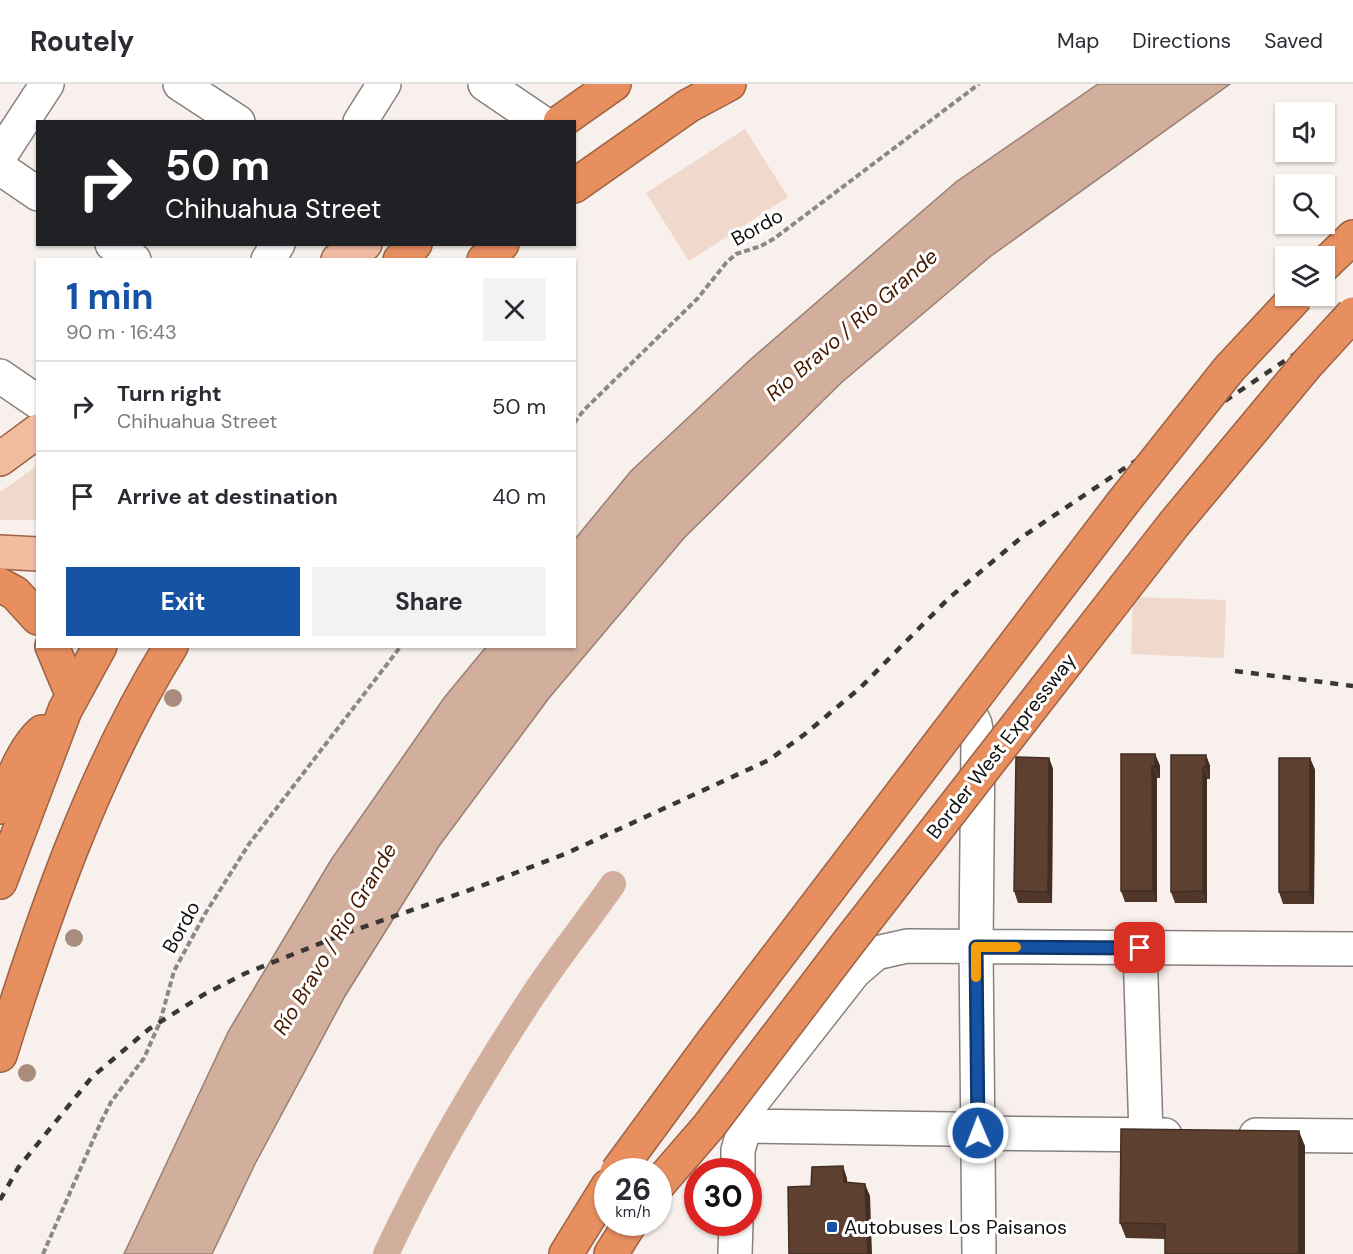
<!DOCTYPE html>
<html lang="en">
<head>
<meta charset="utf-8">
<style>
	body { margin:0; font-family:"DM Sans",sans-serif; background:#f2f2f3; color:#2b2b33; height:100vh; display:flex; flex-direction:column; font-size:22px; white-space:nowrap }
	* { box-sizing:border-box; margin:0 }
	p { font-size:20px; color:#7c7c81 }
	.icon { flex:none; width:33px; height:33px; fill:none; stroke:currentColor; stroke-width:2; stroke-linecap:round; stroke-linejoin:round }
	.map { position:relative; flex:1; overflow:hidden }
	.drawer { position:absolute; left:36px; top:174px; width:540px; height:390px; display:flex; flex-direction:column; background:#fff; border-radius:0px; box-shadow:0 2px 4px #0004 }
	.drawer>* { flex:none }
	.top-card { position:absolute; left:36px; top:36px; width:540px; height:126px; border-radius:0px; box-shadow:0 2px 4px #0004; background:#202124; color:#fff; overflow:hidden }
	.fabs { position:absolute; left:1275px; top:18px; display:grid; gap:12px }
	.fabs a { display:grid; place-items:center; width:60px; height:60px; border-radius:0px; background:#fff; box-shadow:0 2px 4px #0004; font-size:30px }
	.speed { position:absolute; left:594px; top:1074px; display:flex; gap:12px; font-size:30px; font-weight:700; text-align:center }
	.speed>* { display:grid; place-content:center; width:78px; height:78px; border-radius:50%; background:#fff; box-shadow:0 2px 4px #0004; line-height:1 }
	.speed small { font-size:15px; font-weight:400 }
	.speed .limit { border:9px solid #d22; background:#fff; color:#111 }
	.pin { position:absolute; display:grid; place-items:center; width:51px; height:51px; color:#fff; margin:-26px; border-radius:12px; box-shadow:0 3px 9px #0006 }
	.me { position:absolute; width:66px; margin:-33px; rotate:359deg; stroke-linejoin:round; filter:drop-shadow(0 0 4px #0008) }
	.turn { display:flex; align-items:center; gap:21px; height:126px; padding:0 30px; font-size:27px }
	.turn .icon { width:78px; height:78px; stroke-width:2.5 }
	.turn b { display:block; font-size:42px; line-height:51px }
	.round { display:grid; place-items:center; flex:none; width:63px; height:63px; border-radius:0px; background:#f2f2f3 }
	.headline { display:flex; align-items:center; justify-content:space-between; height:102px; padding:0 30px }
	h1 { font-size:36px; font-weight:700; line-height:45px; color:#1753a4 }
	.action { display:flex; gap:12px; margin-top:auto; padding:12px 30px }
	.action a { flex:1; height:69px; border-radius:0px; background:#1753a4; color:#fff; font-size:24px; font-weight:700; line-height:69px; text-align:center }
	.action a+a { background:#f2f2f3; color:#2b2b33 }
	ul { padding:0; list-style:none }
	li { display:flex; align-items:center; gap:18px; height:90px; padding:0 30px; border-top:2px solid #e1e1e2 }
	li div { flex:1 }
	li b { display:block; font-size:22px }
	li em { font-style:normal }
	header { display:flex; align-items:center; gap:36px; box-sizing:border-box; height:84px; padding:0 30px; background:#fff; border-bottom:2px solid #e1e1e2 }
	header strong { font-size:28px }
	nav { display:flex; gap:33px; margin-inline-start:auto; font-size:21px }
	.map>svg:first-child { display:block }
	.green { fill:#f1d8cc }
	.water { fill:#d2ae9d; stroke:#997f72; stroke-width:1.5 }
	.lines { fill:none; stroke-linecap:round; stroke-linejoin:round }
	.canal { stroke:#d2ae9d; stroke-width:26 }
	.minor-casing { stroke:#87807d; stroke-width:36 }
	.major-casing { stroke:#9d6344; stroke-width:36 }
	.highway-casing { stroke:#9d6344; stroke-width:36 }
	.path { stroke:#8d8886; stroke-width:4; stroke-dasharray:6 3; stroke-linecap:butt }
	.minor { stroke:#fff; stroke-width:33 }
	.major { stroke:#f1bca0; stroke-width:33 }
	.highway { stroke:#e88f60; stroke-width:33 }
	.rail { stroke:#393634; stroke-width:4.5; stroke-dasharray:8 8; stroke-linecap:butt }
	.highway-bridge-casing { stroke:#9d6344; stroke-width:36; stroke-linecap:butt }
	.highway-bridge { stroke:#e88f60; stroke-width:33 }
	.tree { fill:#aa8c7c }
	.wall { fill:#51372a }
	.shaded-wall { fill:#422d22 }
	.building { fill:#5e4031; stroke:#422d22; stroke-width:1.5 }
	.route-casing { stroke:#0f366b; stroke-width:15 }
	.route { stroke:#1753a4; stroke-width:10 }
	.slow { stroke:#f59e0b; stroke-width:10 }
	.poi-dot { fill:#1753a4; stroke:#fff; stroke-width:2 }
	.labels { text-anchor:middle; stroke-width:6; stroke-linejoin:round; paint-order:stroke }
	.street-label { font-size:20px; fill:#13100f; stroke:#fff }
	.poi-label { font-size:20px; fill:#13100f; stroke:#fff; text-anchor:start }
	.water-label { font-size:21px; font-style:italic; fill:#471a00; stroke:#fff }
</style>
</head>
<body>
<header>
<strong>Routely</strong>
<nav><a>Map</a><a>Directions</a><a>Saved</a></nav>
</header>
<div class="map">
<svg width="1353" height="1170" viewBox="0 0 1353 1170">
	<rect width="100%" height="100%" fill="#f7f0ec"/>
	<path class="green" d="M745,45L788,113L689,177L646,109Z
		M37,382V436H0V408Z
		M1133,513L1226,516L1224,574L1131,570Z"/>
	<path class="water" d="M1098,0H1230L991,172L841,299L684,454L549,614L439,762L345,912L255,1080L212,1170H124L228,948L331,776L444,614L486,563L574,562L575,455L631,387L751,275L956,98Z"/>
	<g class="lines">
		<path class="canal" d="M386,1170C427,1082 477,997 530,916C556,876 586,839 613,800"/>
		<g class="minor-casing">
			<path id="minor" d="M180,0L238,38
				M485,0L541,38
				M360,38L384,0
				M0,72L47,0
				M0,84L38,110
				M112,160L134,176
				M268,176L278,160
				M0,292L38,318
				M968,625L975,640L978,658L976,863L979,1170
				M1140,864L1146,1051
				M744,1042L952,1045L978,1049L1165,1051
				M1256,1051L1353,1052
				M738,1088V1066L752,1018L854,888L876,869L907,862L1353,865
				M735,1170L736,1138"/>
		</g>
		<g class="major-casing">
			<path id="major" d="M338,176L365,160
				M0,375L38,347
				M0,468L38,470"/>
		</g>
		<g class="highway-casing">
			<path id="highway" d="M560,38L614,0
				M574,102L688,22L729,0
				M400,176L415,160
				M484,176L502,160
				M1324,181L1353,153
				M0,501L15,509L38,534
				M52,562L72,610
				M0,723C12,698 22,666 42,648
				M0,798L65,626L100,562
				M0,971C44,831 93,688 171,562
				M566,1170L608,1102
				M611,1170L631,1138"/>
		</g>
		<path class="path" d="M574,339L584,326L698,214L726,179L736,170L761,162L775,154L979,0
			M43,1170L101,1038L111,1018L144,974L160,938L174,887L205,830L249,760L401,562"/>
		<use href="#minor" class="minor"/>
		<use href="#major" class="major"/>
		<use href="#highway" class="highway"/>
		<path class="rail" d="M1235,587L1353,602
			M0,1116L18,1084L92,993L149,945L203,911L246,889L349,848L481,802L565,770L769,676L805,650L860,604L949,514L1022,453L1353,231"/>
		<g class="highway-bridge-casing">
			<path id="highway-bridge" d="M617,1088L714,956L1121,421L1229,285L1297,212
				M658,1101L709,1042L848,859L1174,440L1308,279L1353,230"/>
		</g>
		<use href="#highway-bridge" class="highway-bridge"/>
	</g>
	<g class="tree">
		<circle cx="173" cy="614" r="9"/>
		<circle cx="74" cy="854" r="9"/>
		<circle cx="27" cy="989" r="9"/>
	</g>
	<path class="wall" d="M1155,670L1160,682V694H1157V818H1125L1121,807Z
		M1206,671L1210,682V695H1207V819H1175L1171,808Z
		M1049,674L1053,685L1052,819H1018L1014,807Z
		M1310,674L1315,686L1314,820H1283L1279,808Z
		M1305,1062L1165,1155L1126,1154L1120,1139Z"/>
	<path class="shaded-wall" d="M1155,670L1160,682V694L1155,683Z
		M1206,671L1210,682V695L1206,683Z
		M1049,674L1053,685L1052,819L1048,808Z
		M1310,674L1315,686L1314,820L1310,808Z
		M1152,682L1157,694V818L1153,807Z
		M1203,683L1207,695V819L1203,807Z
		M1299,1047L1305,1062V1170H1299Z
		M843,1082L847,1094L848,1110L844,1098Z
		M865,1100L870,1112L872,1170H868Z"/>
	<path class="building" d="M1121,670H1155V683L1152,682L1153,807H1121Z
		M1171,671H1206V683H1203V807L1171,808Z
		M1016,673L1049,674L1048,808L1014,807Z
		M1279,674H1310V808H1279Z
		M1121,1045L1299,1047V1170H1165V1140L1120,1139Z
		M843,1082L844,1098L865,1100L868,1170H789L788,1103L811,1102L812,1083Z"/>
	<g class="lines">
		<g class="route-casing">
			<path id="route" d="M978,1049L976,863L1140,864"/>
		</g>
		<use href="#route" class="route"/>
		<path class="slow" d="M976,893V863H1016"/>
	</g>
	<rect class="poi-dot" x="826" y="1137" width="12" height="12" rx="3"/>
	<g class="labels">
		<g class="street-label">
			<text transform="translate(757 143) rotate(-29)" y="7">Bordo</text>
			<text transform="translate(1001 662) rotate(-52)" y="7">Border West Expressway</text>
			<text transform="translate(181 843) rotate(-61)" y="7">Bordo</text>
		</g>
		<g class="poi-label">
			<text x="844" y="1150">Autobuses Los Paisanos</text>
		</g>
		<g class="water-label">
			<text transform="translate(852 241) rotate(-41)" y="7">Río Bravo / Rio Grande</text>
			<text transform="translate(335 855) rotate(-59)" y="7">Río Bravo / Rio Grande</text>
		</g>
	</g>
</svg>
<div class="fabs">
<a><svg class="icon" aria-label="sound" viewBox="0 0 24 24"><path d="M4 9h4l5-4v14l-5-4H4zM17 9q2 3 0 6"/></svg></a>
<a><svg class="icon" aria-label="search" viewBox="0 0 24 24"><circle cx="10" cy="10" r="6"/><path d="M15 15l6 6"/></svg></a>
<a><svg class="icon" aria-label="layers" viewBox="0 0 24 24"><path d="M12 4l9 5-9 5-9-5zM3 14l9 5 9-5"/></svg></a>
</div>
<div class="speed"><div>26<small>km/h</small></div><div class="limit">30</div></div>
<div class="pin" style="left:1140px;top:864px;background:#d93025"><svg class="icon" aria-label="arrive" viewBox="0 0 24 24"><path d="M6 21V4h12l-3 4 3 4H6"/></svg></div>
<svg class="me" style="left:978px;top:1049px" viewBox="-20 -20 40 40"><circle r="17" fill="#1753a4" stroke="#fff" stroke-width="3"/><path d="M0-11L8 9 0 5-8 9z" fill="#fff"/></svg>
<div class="top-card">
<div class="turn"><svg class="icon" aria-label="right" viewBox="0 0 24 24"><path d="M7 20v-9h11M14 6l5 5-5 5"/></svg><div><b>50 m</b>Chihuahua Street</div></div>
</div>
<section class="drawer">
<div class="headline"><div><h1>1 min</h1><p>90 m · 16:43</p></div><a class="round"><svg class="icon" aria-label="close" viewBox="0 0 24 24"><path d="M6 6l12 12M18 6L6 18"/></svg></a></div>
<ul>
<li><svg class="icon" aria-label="right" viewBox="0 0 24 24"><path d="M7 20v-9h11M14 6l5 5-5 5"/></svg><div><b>Turn right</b><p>Chihuahua Street</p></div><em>50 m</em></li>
<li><svg class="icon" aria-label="arrive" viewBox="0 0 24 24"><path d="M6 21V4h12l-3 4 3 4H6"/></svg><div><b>Arrive at destination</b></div><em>40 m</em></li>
</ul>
<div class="action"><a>Exit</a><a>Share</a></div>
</section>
</div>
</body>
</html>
